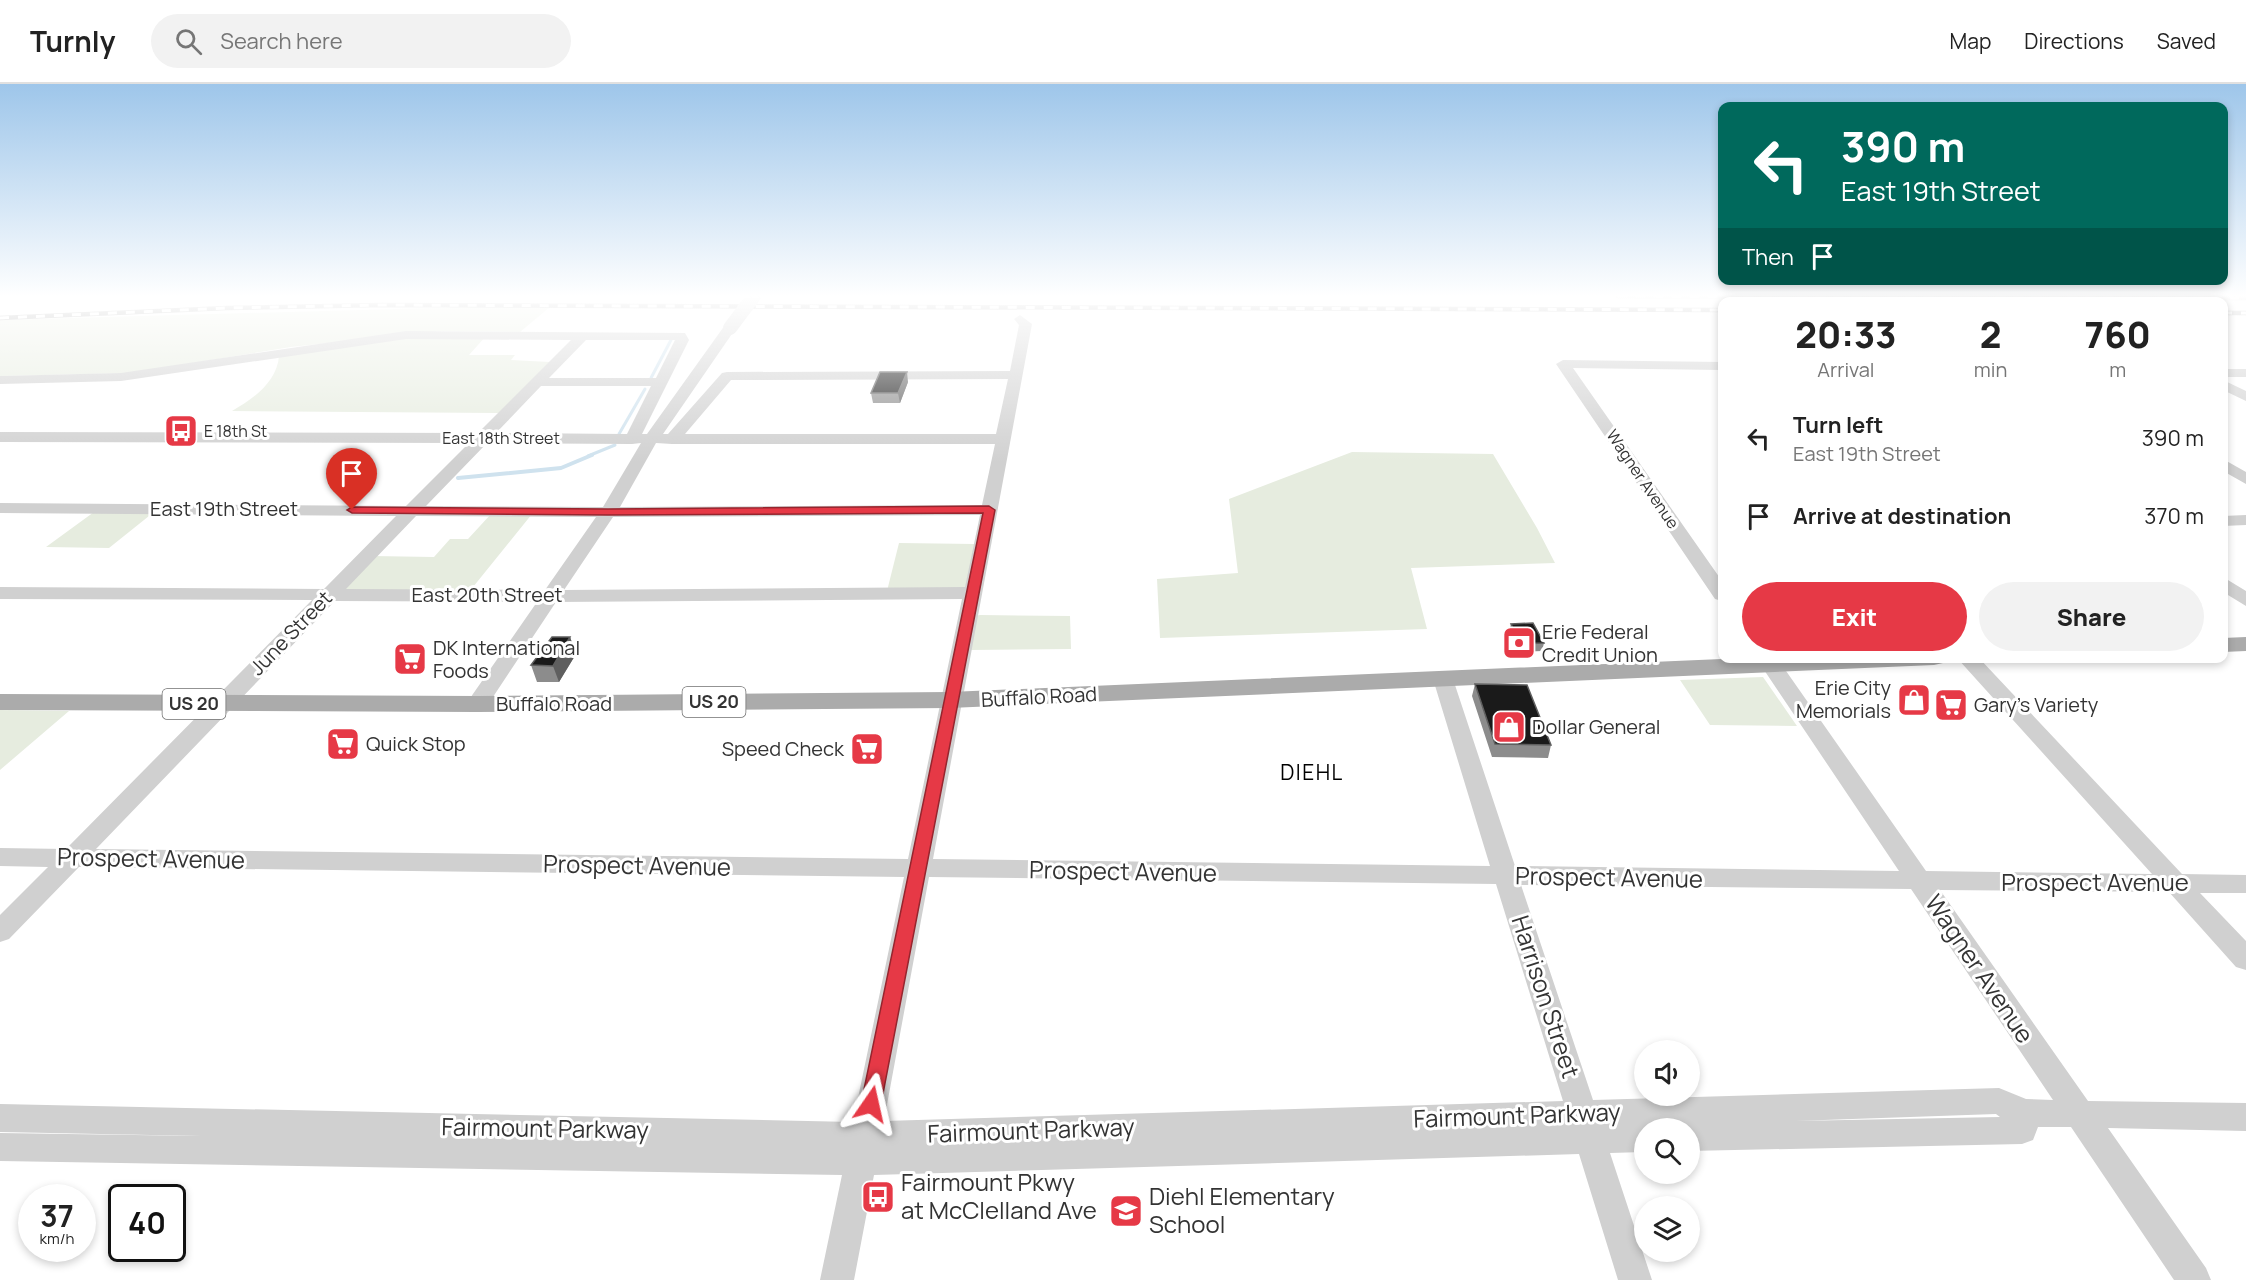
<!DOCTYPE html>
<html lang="en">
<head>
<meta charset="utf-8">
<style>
	body { margin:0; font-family:Manrope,sans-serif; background:#f2f2f2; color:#222; height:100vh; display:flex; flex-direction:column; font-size:22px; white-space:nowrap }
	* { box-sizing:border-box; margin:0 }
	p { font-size:20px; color:#767676 }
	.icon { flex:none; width:33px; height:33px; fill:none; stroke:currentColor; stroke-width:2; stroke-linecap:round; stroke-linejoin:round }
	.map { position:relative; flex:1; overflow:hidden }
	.panel { position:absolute; left:1718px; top:213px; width:510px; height:366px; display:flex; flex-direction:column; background:#fff; border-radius:12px; box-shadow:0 3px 9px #0003 }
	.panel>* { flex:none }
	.hud { position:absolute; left:1718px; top:18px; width:510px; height:183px; border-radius:12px; box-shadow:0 3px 9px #0003; background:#00695c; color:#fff; overflow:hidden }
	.fabs { position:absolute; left:1634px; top:956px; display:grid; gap:12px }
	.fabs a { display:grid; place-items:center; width:66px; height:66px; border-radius:50%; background:#fff; box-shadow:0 3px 9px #0003; font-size:30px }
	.speed { position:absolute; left:18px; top:1100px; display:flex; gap:12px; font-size:30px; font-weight:700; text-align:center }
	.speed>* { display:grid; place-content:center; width:78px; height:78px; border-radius:50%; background:#fff; box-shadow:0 3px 9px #0003; line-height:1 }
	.speed small { font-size:15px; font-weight:400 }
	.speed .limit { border:3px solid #111; border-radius:9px; background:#fff; color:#111 }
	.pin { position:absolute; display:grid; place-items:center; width:51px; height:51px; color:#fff; margin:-62px -26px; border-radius:50% 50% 50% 0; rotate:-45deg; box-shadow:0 0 6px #0007 }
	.pin .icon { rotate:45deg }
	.me { position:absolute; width:66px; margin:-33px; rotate:11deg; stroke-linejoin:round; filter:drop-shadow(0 0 4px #0008) }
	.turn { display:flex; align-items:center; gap:21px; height:126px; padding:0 24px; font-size:27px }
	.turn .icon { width:78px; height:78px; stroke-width:2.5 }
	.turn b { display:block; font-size:42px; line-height:51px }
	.then { display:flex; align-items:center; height:57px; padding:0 24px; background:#0003; gap:12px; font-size:22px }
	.eta { display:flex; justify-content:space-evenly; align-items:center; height:102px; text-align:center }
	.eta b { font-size:36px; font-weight:800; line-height:42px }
	.button { display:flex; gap:12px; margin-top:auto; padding:12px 24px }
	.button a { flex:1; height:69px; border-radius:36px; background:#e63946; color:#fff; font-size:24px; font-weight:800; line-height:69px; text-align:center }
	.button a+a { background:#f2f2f2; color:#222 }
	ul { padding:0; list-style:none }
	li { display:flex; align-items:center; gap:18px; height:78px; padding:0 24px }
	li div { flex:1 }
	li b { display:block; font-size:22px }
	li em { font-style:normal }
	header { display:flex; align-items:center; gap:36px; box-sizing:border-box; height:84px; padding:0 30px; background:#fff; border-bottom:2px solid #e0e0e0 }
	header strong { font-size:28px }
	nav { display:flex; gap:33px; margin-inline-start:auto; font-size:21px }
	.search { width:420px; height:54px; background:#f2f2f2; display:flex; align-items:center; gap:15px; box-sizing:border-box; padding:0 21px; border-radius:33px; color:#767676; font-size:22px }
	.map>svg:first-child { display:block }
	.green { fill:#e6ecdf }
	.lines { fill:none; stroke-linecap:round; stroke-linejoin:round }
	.stream-far1 { stroke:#cfe2ee; stroke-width:3 }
	.stream { stroke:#cfe2ee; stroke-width:4 }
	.minor { fill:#d0d0d0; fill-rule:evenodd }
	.major { fill:#ababab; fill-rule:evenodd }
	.rail-casing { stroke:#888; stroke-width:4.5 }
	.rail { stroke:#fff; stroke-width:3; stroke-dasharray:9; stroke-linecap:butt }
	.minor-bridge { stroke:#d0d0d0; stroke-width:14 }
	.wall { fill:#8c8c8c }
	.shaded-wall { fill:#5f5f5f }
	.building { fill:#1a1a1a; stroke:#5f5f5f; stroke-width:1.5 }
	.route { fill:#e63946; stroke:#96252e; stroke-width:1.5 }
	.labels { text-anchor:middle; stroke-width:6; stroke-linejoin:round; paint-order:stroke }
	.far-poi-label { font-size:16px; fill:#333; stroke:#fff; text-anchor:start }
	.far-street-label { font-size:16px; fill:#333; stroke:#fff }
	.shield { fill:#fff; stroke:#707070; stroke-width:1.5 }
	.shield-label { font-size:18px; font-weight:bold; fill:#333 }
	.street-label { font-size:20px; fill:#333; stroke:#fff }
	.poi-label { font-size:20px; fill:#333; stroke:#fff; text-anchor:start }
	.neighbourhood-label { font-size:21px; letter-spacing:1.5px; fill:#000; stroke:#fff }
	.near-street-label { font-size:24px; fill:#333; stroke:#fff }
	.near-poi-label { font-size:24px; fill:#333; stroke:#fff; text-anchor:start }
</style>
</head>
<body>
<header>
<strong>Turnly</strong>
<div class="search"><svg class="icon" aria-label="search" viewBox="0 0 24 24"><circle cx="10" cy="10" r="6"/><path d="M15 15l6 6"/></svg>Search here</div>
<nav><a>Map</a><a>Directions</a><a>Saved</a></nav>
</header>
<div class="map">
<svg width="2246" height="1196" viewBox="0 0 2246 1196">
	<rect width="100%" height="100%" fill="#fff"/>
	<path class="green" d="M467,223H550L520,248L441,247L291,263L131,289L0,292V236Z
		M486,252L469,271H515L511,276L550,278L499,329L232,327C253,315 277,298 279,272L393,255Z
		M1352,368L1493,370L1537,444L1555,479L1411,484L1427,545L1160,554L1157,495L1238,489L1229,415Z
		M94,428H154L109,464L46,463Z
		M491,430H532L469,508L340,507L372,472L434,473L450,455H468Z
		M899,459L975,460L965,505L887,507Z
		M980,531L1070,532L1071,565L970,566L975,532Z
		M1763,593L1797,642L1710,641L1680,596Z
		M0,626L69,627L0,686Z"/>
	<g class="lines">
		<path class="stream-far1" d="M651,294L671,256
			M619,350L645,305
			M588,372L615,361"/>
		<path class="stream" d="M458,394L561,384L592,371"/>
		<path class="minor" d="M1020,231L1032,240L933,775L1490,782L1433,595L1436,591H1450L1453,595L1515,782L1899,787L1756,574H1777L1926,787L2152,790L1957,574H1979L2182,790L2246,791V809H2200L2246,857V886L2236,883L2169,808L1940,806L2088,1017L2246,1019V1047L2108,1044L2206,1184L2211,1196H2174L2071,1043H2038L2033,1056L2022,1060L1689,1067V1044H1677L1686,1040L1648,1041L1655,1044H1644V1068L1610,1069L1652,1196H1618L1579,1070L874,1091L854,1196H820L842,1091L0,1077V1049L201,1052L0,1048V1020L853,1038L904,793L79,783L9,855L0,858V831L48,783L0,782V764L66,765L312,516L0,515V503L324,505L396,432L0,429V419L406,422L469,359L0,358V348L478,349L571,256L406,255L121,297L0,300V292L121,289L406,247L685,249L689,256L642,350H647L725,241H735L736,244L663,350H668L722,289L727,288L1010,287L1019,241L1014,235ZM586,256H675L656,294H549ZM1008,295L996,350H685L731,296ZM541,302H651L627,350L496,349ZM487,359L632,360L641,359L603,423L426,422ZM656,359L672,360H995L982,421L620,423ZM980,431L965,503L564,506L613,433ZM416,432L596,433L545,506L346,505ZM962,515L908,775L96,765L335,517L537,518L466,620L469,625H485L556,518ZM929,793L1496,800L1563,1017L884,1037ZM1521,801L1911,805L2053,1016L2026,1015L1999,1004L1593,1016ZM1996,1030L2000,1033L1795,1037Z
			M1563,276L1722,278V286L1573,284L1722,497V517L1715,515L1556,280Z
			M2223,285H2246V293H2223Z
			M2223,296L2246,307V317L2223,306Z
			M2223,375L2246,388V400L2223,387Z
			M2246,431V441L2223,442V432Z
			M2223,493L2246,507V522L2223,508Z"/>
		<path class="major" d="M2246,553V567L2223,568V554Z
			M1745,574H1946L1943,579L1934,581L950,624L477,628L0,626V610L477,612L950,608Z"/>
		<g class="rail-casing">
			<path id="rail" d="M1618,212L2246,214
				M2223,229H2246
				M0,234L227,224L381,221L1722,226"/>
		</g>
		<use href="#rail" class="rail"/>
		<path class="minor-bridge" d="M730,244L754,212"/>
	</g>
	<path class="wall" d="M908,298L900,319H873L871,309Z
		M1511,540L1544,559L1542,567L1519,568L1509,548Z
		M570,553L576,570L559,598H537L531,581Z
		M1475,600L1551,661L1548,674L1492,673L1472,612Z"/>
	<path class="shaded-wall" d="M907,288L908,298L900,319L898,309Z
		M570,553L576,570L559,598L553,582Z"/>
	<path class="building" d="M880,288H907L898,309H871Z
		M1533,539L1544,559L1521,560L1511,540Z
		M552,553H570L553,582L531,581Z
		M1475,600L1527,601L1551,661L1495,660Z"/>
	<linearGradient id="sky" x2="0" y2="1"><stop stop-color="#9ec6ea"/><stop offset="0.56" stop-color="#fff"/><stop offset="1" stop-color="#fff" stop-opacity="0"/></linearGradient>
	<rect width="2246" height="379" fill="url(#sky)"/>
	<path class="route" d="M989,422L995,426L881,1020L878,1026L871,1029L864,1026L861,1020L983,429L608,431L352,429L347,426L352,423L608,425Z"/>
	<defs>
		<g id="bus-square" transform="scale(1.725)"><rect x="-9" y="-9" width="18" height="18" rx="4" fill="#e63946" stroke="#fff"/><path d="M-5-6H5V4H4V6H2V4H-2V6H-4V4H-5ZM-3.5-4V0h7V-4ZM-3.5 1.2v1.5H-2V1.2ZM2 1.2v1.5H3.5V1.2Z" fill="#fff"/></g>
		<g id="bank-square" transform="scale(1.725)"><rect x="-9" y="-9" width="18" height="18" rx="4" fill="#e63946" stroke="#fff"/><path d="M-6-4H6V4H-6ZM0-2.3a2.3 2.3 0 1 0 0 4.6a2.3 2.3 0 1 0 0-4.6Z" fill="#fff"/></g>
		<g id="supermarket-square" transform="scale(1.725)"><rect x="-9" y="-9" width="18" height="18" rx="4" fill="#e63946" stroke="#fff"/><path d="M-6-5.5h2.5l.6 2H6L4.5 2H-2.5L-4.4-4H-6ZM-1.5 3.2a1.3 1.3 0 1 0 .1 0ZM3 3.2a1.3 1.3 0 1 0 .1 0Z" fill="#fff"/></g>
		<g id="shop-square" transform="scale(1.725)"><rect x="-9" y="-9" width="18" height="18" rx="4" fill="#e63946" stroke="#fff"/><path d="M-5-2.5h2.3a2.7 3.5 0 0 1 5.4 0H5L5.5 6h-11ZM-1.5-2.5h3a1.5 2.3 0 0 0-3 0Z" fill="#fff"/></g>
		<g id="school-square" transform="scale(1.725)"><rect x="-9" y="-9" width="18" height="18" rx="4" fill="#e63946" stroke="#fff"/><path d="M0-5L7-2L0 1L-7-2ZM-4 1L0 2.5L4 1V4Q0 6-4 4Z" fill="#fff"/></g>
	</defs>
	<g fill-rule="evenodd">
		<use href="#bus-square" x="181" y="347"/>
		<use href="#bank-square" x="1519" y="559"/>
		<use href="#supermarket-square" x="410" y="575"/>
		<use href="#shop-square" x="1914" y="616"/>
		<use href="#supermarket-square" x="1951" y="621"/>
		<use href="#shop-square" x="1509" y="643"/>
		<use href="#supermarket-square" x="343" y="660"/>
		<use href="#supermarket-square" x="867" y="665"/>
		<use href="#bus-square" x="878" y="1113"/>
		<use href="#school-square" x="1126" y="1127"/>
	</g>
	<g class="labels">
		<g class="far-poi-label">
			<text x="204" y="353">E 18th St</text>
		</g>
		<g class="far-street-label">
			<text x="501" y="360">East 18th Street</text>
			<text transform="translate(1643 395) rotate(56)" y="6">Wagner Avenue</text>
		</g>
		<g class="shield">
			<rect x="682.5" y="603" width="63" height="30" rx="4.5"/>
			<rect x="162.5" y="605" width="63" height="30" rx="4.5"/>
		</g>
		<g class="shield-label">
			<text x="714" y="624">US 20</text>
			<text x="194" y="626">US 20</text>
		</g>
		<g class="street-label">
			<text x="224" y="432">East 19th Street</text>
			<text x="487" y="518">East 20th Street</text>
			<text transform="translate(291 549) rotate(-46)" y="7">June Street</text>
			<text transform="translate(1039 613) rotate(-3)" y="7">Buffalo Road</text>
			<text x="554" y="627">Buffalo Road</text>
		</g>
		<g class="poi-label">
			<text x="1542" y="555">Erie Federal<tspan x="1542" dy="23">Credit Union</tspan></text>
			<text x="433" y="571">DK International<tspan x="433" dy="23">Foods</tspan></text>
			<text x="1891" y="611" text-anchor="end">Erie City<tspan x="1891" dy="23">Memorials</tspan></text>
			<text x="1974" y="628">Gary's Variety</text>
			<text x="1532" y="650">Dollar General</text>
			<text x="366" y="667">Quick Stop</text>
			<text x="844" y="672" text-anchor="end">Speed Check</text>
		</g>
		<g class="neighbourhood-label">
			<text x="1312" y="696">DIEHL</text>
		</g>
		<g class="near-street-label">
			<text transform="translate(151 775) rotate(1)" y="8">Prospect Avenue</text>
			<text transform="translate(637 782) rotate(1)" y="8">Prospect Avenue</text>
			<text transform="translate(1123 788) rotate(1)" y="8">Prospect Avenue</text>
			<text transform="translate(1609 794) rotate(1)" y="8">Prospect Avenue</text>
			<text x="2095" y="807">Prospect Avenue</text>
			<text transform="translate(1979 885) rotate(56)" y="8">Wagner Avenue</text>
			<text transform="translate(1545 913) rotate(72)" y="8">Harrison Street</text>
			<text transform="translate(1517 1032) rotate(-2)" y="8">Fairmount Parkway</text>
			<text transform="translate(545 1045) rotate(1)" y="8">Fairmount Parkway</text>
			<text transform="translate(1031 1047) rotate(-2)" y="8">Fairmount Parkway</text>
		</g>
		<g class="near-poi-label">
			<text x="901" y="1107">Fairmount Pkwy<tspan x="901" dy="28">at McClelland Ave</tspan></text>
			<text x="1149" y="1121">Diehl Elementary<tspan x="1149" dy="28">School</tspan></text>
		</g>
	</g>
</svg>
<div class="fabs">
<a><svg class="icon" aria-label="sound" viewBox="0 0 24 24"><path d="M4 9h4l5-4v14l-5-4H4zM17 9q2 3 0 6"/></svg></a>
<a><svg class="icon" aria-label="search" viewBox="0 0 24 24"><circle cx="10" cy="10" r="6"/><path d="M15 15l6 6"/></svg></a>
<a><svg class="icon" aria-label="layers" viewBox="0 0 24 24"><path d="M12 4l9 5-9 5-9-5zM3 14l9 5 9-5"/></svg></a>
</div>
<div class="speed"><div>37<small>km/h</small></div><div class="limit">40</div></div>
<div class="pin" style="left:352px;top:426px;background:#d93025"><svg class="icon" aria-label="arrive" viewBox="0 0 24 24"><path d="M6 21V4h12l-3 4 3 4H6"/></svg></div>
<svg class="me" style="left:871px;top:1020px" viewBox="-20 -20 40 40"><path d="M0-17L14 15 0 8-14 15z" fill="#e63946" stroke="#fff" stroke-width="4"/></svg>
<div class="hud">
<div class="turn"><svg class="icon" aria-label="left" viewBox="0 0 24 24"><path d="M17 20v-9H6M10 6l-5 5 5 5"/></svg><div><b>390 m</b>East 19th Street</div></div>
<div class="then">Then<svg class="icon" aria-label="arrive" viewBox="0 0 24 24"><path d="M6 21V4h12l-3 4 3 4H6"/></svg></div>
</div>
<section class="panel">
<div class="eta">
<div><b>20:33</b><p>Arrival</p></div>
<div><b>2</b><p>min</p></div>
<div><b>760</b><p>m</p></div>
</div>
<ul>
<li><svg class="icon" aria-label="left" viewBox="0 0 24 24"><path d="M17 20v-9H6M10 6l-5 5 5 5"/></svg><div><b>Turn left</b><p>East 19th Street</p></div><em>390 m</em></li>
<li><svg class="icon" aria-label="arrive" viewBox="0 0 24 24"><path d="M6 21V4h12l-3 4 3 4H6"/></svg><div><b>Arrive at destination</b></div><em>370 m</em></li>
</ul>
<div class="button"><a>Exit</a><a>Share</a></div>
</section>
</div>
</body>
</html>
